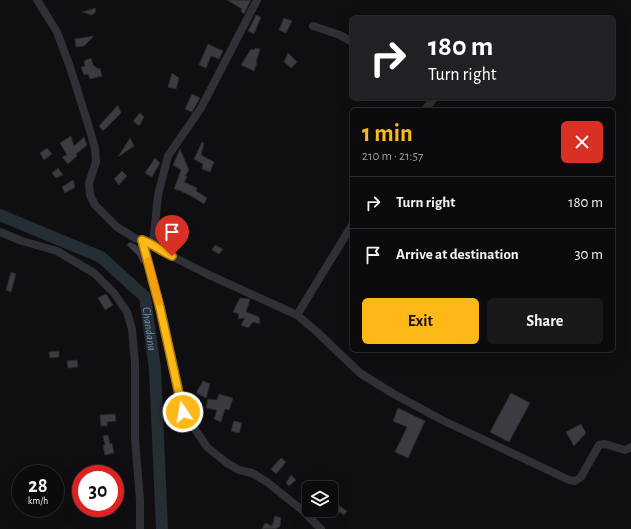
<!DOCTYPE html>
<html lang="en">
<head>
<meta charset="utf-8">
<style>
	body { margin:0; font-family:"Alegreya Sans",sans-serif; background:#19191b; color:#f1f3f6; height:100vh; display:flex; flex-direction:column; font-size:15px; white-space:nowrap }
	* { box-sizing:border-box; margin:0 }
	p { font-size:13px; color:#9a9b9d }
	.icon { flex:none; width:22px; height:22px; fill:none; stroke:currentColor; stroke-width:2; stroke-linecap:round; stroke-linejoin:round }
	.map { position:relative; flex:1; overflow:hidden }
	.panel { position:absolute; left:350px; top:108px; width:265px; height:244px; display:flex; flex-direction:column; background:#0b0b0d; border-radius:6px; box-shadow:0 4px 16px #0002,0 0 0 1px #2b2b2e }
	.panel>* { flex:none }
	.top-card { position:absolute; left:350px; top:16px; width:265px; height:84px; border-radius:6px; box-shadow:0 4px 16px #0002,0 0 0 1px #2b2b2e; background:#202124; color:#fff; overflow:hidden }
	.buttons { position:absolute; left:302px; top:481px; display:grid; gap:8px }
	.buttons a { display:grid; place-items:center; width:36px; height:36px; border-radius:6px; background:#0b0b0d; box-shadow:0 4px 16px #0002,0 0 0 1px #2b2b2e; font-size:20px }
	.speed { position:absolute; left:12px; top:465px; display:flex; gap:8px; font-size:20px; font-weight:700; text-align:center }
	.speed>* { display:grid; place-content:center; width:52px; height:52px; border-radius:50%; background:#0b0b0d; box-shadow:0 4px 16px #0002,0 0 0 1px #2b2b2e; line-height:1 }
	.speed small { font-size:10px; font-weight:400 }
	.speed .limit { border:6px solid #d22; background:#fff; color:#111 }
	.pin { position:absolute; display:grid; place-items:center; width:34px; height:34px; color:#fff; margin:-41px -17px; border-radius:50% 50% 50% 0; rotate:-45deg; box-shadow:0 0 4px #0007 }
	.pin .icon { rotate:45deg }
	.me { position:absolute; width:44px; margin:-22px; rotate:348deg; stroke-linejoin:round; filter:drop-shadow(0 0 3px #0008) }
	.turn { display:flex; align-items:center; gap:14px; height:84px; padding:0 12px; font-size:18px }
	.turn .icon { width:52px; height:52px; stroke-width:2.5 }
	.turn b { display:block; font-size:28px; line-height:34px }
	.round { display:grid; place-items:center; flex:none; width:42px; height:42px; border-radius:6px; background:#19191b }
	.summary { display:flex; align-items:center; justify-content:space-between; height:68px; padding:0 12px }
	h1 { font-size:24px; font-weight:600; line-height:30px; color:#feb919 }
	.primary-button { display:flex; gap:8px; margin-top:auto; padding:8px 12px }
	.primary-button a { flex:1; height:46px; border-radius:6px; background:#feb919; color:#111; font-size:16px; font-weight:600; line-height:46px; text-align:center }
	.primary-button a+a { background:#19191b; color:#f1f3f6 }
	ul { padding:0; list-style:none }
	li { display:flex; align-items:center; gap:12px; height:52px; padding:0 12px; border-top:1px solid #2b2b2e }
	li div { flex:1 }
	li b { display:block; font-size:15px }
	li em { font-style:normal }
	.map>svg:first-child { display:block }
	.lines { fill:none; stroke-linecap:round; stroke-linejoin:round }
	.river { stroke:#252d35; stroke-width:12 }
	.building { fill:#3b3c41; stroke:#29292d }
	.minor { stroke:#303136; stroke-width:8 }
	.route-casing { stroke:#a57810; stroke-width:10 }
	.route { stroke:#feb919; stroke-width:7 }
	.slow { stroke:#f59e0b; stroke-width:7 }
	.labels { text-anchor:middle; stroke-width:4; stroke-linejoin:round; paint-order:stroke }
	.water-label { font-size:12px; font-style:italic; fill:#7292b1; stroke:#0a0a0c }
</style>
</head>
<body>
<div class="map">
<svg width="631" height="529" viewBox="0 0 631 529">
	<rect width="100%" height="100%" fill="#0f0f11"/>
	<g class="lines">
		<path class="river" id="s1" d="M0,215L101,257L145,297L155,369L162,529"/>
	</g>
	<path class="building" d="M227,0H251L244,14L241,11L242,9Z
		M96,8L95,13L92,15L82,12Z
		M256,15L261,17L254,34L248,31Z
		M284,18L292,21L286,33L279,30Z
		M94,36L84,46L76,47L75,39Z
		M208,44L223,51L219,59L211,56L206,68L199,65Z
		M255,48L260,49L256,62L257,63L254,71L241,65L251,49L254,50Z
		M288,53L297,62L291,68L284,62Z
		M91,58L93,65L98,69L100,68L102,76L90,79L88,74L84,75L81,67L85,66L84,61Z
		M172,73L179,78L176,89L168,87Z
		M192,94L200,98L192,112L185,109Z
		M118,105L121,113L103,131L99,126Z
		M140,113L144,117L139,126L133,121Z
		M71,136L74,146L84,137L87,145L76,154L77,156L68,164L62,157L67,155L60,143Z
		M130,138L134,146L118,157Z
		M202,142L204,143L201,155L214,162L210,172L202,169L203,164L194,159Z
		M47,148L52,154L44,160L40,153Z
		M180,149L189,170L185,176L187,177L184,182L197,188L196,191L207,198L204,204L193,197L181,191L174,189L181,170L173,165Z
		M155,158L160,163L152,177L145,173Z
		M58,168L63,175L56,178L52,173Z
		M122,171L127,176L119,185L114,179Z
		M73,180L75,187L65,193L62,187Z
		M130,242L138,246L143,263H141L138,256L127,245Z
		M215,245L223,249L219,254L212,250Z
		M11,272L16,274L11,292L6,290Z
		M106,294L113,305L105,310L98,298Z
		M240,298L250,299L246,312L259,317L260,324L253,322L248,328L241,325L245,318L238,319L239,314L233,312Z
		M59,351V357L50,358L49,352Z
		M77,360L78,367L68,368L67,361Z
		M203,381L210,384L206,398L196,393Z
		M511,393L530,403L509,442L490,432Z
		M219,394L233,398L229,410L225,409L221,422L214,419L217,410L206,408L208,399L217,400Z
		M398,408L425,421L408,458L395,452L407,427L393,421Z
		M115,414L116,421L107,422V426H101L100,415Z
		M234,421L242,423L239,433L231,431Z
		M581,424L586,433L574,446L566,432Z
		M108,435L110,444L112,443L114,453L105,455L103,445H105L103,436Z
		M281,458L286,462L276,474L271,469Z
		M291,475L296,480L289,486L286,483Z
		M338,505L347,511L344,515L337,510Z
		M109,508H114L115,513L109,515Z
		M275,516L281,518L280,526L276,529H262L265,523L272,526Z"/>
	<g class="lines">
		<path class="minor" d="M37,0L57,32L70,67L88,124L95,148L96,162L89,183L90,195L95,205L117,227L135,238L153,245L161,251L205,273L297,315
			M313,26L340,35L352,42
			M425,110L434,98
			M352,225L297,315L316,331L360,373L392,393L442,420L569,480L575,481L581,477L599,445L605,444L625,450L631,447
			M0,232L22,241L57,251L94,273L114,293L127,312L132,329L135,364V439L140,500V529
			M142,240L161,308L183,412L207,447L227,463L239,470L252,473L267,482L302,510L321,529
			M153,245L158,195L168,156L201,108L257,0"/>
	</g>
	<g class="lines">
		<g class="route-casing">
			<path id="route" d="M172,256C161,251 153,244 142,240L160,308L183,412"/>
		</g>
		<use href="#route" class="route"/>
		<path class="slow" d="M148,261L159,302"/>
	</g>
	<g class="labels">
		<g class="water-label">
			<text dy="4" stroke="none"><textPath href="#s1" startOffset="201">Chandana</textPath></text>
		</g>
	</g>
</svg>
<div class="buttons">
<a><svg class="icon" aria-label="layers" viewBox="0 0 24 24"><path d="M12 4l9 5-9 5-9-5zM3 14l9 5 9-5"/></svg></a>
</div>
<div class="speed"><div>28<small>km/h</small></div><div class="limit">30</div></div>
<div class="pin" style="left:172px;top:256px;background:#d93025"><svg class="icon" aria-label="arrive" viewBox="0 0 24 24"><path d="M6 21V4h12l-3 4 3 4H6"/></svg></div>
<svg class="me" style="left:183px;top:412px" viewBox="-20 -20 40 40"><circle r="17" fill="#feb919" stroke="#fff" stroke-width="3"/><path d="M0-11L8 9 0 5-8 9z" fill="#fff"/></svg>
<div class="top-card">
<div class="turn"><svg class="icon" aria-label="right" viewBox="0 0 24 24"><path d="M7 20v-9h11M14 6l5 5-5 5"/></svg><div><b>180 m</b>Turn right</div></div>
</div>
<section class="panel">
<div class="summary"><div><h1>1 min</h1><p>210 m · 21:57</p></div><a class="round" style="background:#d93025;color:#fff"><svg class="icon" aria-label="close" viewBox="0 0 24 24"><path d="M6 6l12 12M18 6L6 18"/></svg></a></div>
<ul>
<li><svg class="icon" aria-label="right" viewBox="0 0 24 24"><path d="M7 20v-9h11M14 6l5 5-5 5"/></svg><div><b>Turn right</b></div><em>180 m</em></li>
<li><svg class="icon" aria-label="arrive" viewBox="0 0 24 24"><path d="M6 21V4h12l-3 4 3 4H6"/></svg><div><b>Arrive at destination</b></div><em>30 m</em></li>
</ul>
<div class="primary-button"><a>Exit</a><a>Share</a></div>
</section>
</div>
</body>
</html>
